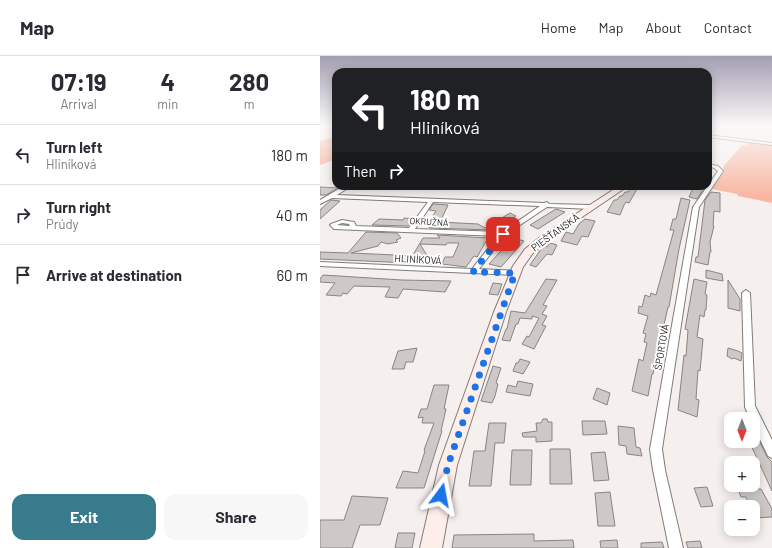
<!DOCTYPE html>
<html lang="en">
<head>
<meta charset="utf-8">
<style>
	body { margin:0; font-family:Barlow,sans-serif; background:#f7f7f7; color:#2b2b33; height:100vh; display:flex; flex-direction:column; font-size:15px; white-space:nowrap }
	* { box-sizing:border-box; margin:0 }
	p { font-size:13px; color:#7c7c81 }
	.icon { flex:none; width:22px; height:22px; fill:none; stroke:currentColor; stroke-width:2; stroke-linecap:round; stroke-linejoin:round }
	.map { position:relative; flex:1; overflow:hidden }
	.drawer { display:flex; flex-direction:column; background:#fff; width:320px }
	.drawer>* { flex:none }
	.hud { position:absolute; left:12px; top:12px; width:380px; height:122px; border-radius:12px; box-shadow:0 2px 10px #0003; background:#202124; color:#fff; overflow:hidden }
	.needle { width:26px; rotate:180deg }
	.controls { position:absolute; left:404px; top:356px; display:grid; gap:8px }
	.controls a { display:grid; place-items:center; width:36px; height:36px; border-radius:8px; background:#fff; box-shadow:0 2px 10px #0003; font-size:20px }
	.pin { position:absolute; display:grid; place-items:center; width:34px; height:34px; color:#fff; margin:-17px; border-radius:8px; box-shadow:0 2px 6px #0006 }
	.me { position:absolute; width:44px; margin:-22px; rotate:13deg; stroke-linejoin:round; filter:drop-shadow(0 0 3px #0008) }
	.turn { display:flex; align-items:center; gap:14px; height:84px; padding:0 12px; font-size:18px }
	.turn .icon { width:52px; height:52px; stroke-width:2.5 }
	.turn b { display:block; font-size:28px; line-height:34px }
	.then { display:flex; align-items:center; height:38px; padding:0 12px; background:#0003; gap:8px; font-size:15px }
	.eta { display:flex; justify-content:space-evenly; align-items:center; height:68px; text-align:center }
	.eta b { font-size:24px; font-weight:700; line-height:28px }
	.button { display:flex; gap:8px; margin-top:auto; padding:8px 12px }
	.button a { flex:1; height:46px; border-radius:12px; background:#387b8c; color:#fff; font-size:16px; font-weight:700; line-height:46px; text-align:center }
	.button a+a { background:#f7f7f7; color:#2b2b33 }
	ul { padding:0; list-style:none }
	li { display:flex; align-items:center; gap:12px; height:60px; padding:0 12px; border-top:1px solid #e1e1e2 }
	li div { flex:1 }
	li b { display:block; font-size:15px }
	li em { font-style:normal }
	header { display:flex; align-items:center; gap:24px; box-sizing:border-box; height:56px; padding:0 20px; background:#fff; border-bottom:1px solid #e1e1e2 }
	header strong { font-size:19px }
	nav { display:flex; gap:22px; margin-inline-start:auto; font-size:14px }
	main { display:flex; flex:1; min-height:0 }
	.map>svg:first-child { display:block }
	.green { fill:#f9b7a3 }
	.forest { fill:#f9a991 }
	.building { fill:#cec9c7; stroke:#898583 }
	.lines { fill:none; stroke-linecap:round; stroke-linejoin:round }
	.minor-casing { stroke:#807c7a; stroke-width:2 }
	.secondary-casing { stroke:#807c7a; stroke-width:2 }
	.minor { fill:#fff; fill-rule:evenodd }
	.secondary { fill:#feeee9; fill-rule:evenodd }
	.route { stroke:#1a73e8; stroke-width:7; stroke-dasharray:0 12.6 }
	.labels { text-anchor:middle; stroke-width:4; stroke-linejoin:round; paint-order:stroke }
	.far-street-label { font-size:9px; fill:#191717; stroke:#fffefe }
	.street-label { font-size:10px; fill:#191717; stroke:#fffefe }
</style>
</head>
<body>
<header>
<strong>Map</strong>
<nav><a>Home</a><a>Map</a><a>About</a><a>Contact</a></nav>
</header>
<main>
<section class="drawer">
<div class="eta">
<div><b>07:19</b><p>Arrival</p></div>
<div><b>4</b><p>min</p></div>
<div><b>280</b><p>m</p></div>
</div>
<ul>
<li><svg class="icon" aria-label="left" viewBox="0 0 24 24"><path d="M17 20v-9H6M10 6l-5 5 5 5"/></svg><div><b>Turn left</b><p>Hliníková</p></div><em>180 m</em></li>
<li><svg class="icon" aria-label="right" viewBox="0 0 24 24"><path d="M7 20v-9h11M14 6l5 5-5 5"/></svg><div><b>Turn right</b><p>Prúdy</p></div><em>40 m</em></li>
<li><svg class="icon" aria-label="arrive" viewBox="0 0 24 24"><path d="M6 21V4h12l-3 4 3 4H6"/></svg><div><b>Arrive at destination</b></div><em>60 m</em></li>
</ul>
<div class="button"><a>Exit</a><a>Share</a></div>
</section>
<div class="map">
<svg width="452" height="492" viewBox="0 0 452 492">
	<rect width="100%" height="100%" fill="#f5f0ee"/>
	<path class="green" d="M426,86L452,89V147L418,140L417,138L392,133L404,115L403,111L422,89L427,90Z"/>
	<path class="forest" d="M16,79V103L0,109V85Z"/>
	<path class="building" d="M0,131L18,132L6,139H0Z
		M378,131L384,132L377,143L369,141L373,132H377Z
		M311,132L317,133L309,147L306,146L304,149L300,159L287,156L294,144H297L300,140H302L305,136H308Z
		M391,136L400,137V156L394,155L393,170H394L390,186L391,196H390L388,209L375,206L376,201H378L385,144Z
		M361,142L370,144L359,193L349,251H348L333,318H332L328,340L312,335L319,303L323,305L327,287L324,286L326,278L323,277L328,260L318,257L319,250L322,251L325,239L330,241L331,237L336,239L354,174H350L353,163H356Z
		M11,144L20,145L0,163V154Z
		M113,148L128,149L120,166L158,168L165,172L190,157L196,160L173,174L110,172L107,169L116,155L109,154Z
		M236,153L245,156L218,173L210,169Z
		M84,162L94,163L88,170L52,169L59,163L83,164Z
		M265,163L275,165L268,181L262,180L257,189L241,185L246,176L253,178L259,168Z
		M46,176L77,177L81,182L76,184L78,186L68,188L61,186L58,190L31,197L97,200L93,199L103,182H120L117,179L168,182L157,201L154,200L146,211L122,208L125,201H133L139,187H127L126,189L100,188L108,201H113L116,203L113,208L0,203V196L28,197Z
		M193,182L204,185L181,211L169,208Z
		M230,187L237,189L232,199L227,198L216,211L210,209L221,193L225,189L227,191Z
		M386,214L402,218L403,225L386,222Z
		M3,219L82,224L131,225L125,236L83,233L78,242L65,241L70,231L34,230L27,238L23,237L21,240L6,239L15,227L0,226V223Z
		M226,223L237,224L223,249L227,250L222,258L227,260L222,269L226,270L214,293L202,288L207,280L209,281L219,262L212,260V263L200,262L198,268H196L190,285L182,284L186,273H187L191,255L205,257Z
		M374,223L387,226L385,238L387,239L386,254H385L384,261L380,259L377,281L383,283L380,315L378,314L376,343L379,344L377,361L358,354L364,299L366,300L368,274L365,273Z
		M408,224L420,243V255L408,252Z
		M173,227L182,228L178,239L169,238Z
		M97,292L93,306H86L84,313H72L78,295Z
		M408,292L418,295L422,297L421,305L414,302L412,303L407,300Z
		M200,303L210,306L203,318L193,315L196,307H198Z
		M173,310L181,312L176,327L178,328L175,340L172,347L161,345Z
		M198,325L213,328L210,340L186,336L188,329L196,331Z
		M114,329H129L124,353H126L121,375H122L104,432H76L83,415L98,417L105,395L104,394L114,367H102L103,361L98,362L101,353H107Z
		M277,332L290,337L287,349L273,343Z
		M223,363H227L228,366H232V385L216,386V381H203L202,377L217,375L216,367H221Z
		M262,365H285L287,378L263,379Z
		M169,367H186L184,387H175L171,430H149L154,395H165Z
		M298,370L314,372L316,391L320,392L322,400L307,398L306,390L299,389Z
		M433,378H436L447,401L452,406V435L429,385H433Z
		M230,393H250L252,428H230Z
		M192,394H212L211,429H190Z
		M285,396L289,424L274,425L271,397Z
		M387,431L393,450L381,451L374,432Z
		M418,433H441L452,453V461L435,462L433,451H430L426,441H421Z
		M290,436L295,470H278L275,437Z
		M32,440L68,442L60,469H40L32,492H0V464H24Z
		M78,477H95L92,492H75Z
		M214,478V485L253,484L254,492H132L134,479Z
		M297,484L298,492H281L280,485Z
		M380,485L382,492H368L366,486Z
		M342,486L344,492H321V487Z"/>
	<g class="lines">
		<g class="minor-casing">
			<path id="minor" d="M388,79L452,87V89L388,81Z
				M388,108L398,110L403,115L379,151L342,393L345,414L363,492H349L333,414L330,393L373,151L398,115L394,112L388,110Z
				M24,130H31L17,139L224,147L227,146L229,148L271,149L274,151L271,153L227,151L185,179L159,213L198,215L199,217L195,219L0,210V206L152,213L178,180L14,173L10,169L11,168L22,164L34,166L36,170L89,172L108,146L12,142L0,148V144ZM113,146L220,150L182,176L95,173ZM22,167L29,168L30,170L17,169Z
				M426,234L430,237L435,350L452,384V402L448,400L433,369V363H430L425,351L422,237Z"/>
		</g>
		<g class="secondary-casing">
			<path id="secondary" d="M393,70H399L388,77V73Z
				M299,130H308L225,186L213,197L203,211L186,256L137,409L122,492H100L119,409L174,256L193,210L205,193L219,182Z"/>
		</g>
		<use href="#minor" class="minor"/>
		<use href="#secondary" class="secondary"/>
	</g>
	<linearGradient id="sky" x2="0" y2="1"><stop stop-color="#a39eb2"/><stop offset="0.5" stop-color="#faf8f7"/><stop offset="1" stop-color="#faf8f7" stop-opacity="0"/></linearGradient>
	<rect width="452" height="139" fill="url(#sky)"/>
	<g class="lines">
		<path class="route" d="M121,439L128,409L195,217L153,216L183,178"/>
	</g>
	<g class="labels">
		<g class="far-street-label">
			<text transform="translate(109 166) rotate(3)" y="3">OKRUŽNÁ</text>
		</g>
		<g class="street-label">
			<text transform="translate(235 176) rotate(-36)" y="4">PIEŠŤANSKÁ</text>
			<text transform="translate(98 203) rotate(3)" y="4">HLINÍKOVÁ</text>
			<text transform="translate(341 291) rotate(-81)" y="4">ŠPORTOVÁ</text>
		</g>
	</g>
</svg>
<div class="controls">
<a><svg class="needle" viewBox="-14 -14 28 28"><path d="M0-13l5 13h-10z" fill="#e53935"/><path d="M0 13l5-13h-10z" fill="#7c7c81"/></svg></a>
<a>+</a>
<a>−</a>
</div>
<div class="pin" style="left:183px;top:178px;background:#d93025"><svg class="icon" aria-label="arrive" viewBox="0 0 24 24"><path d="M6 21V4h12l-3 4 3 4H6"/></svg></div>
<svg class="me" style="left:121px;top:439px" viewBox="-20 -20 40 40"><path d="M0-17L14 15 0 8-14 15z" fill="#1a73e8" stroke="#fff" stroke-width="4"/></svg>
<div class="hud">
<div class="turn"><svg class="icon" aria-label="left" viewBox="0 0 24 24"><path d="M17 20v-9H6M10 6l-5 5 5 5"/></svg><div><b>180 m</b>Hliníková</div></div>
<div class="then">Then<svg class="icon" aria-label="right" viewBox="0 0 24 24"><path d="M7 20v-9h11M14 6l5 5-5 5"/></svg></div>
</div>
</div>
</main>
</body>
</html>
